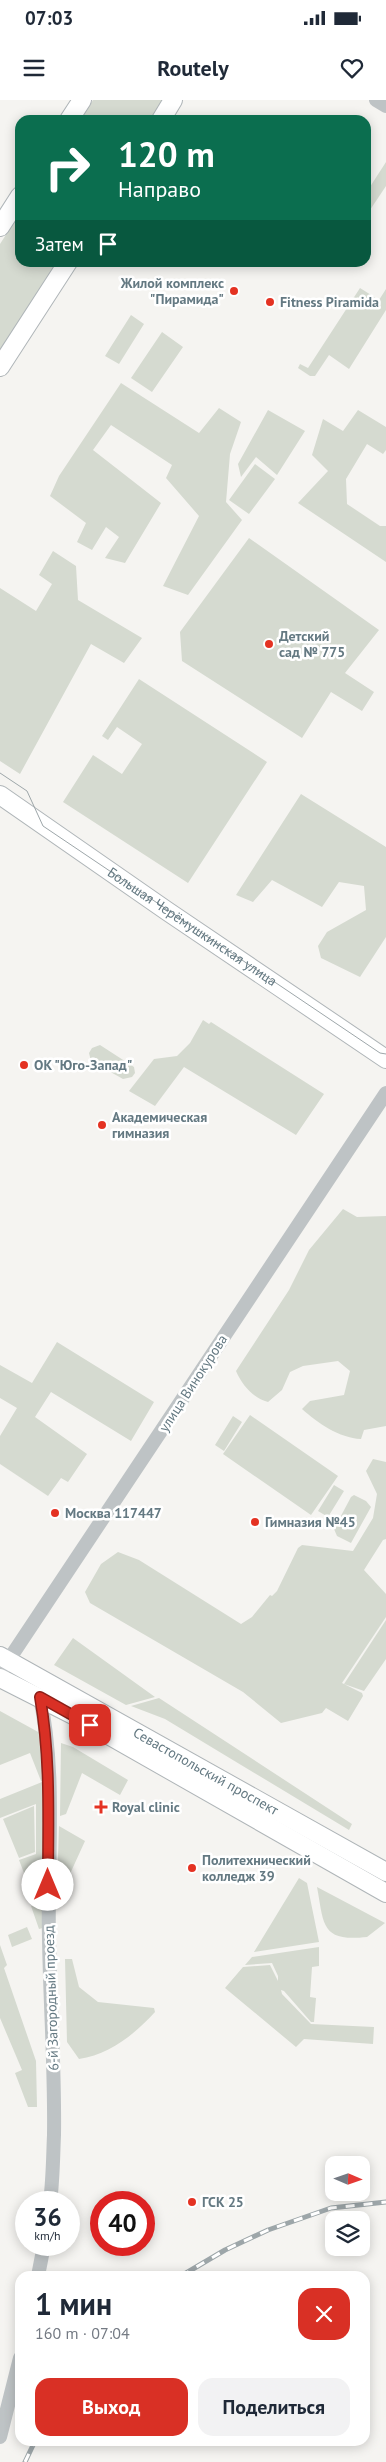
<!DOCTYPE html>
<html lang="ru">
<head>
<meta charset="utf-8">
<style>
	body { margin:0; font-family:"PT Sans",sans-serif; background:#f2f2f3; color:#1f2937; height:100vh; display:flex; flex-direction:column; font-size:19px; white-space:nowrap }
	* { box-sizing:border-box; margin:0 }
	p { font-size:16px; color:#747a83 }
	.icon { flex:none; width:28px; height:28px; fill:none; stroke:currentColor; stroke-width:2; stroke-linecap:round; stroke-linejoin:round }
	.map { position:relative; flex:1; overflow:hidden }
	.drawer { position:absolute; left:15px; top:2171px; width:355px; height:175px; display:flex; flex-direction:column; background:#fff; border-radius:15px; box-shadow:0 2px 12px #0003 }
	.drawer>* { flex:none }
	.banner { position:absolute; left:15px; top:15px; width:356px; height:152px; border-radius:15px; box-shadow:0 2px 12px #0003; background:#0b6e4f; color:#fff; overflow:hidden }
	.needle { width:32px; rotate:92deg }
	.controls { position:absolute; left:325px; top:2056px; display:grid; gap:10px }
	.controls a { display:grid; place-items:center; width:45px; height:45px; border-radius:10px; background:#fff; box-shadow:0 2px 12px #0003; font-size:25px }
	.speed { position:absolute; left:15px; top:2091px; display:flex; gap:10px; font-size:25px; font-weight:700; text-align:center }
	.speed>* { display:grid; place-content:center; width:65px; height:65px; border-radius:50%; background:#fff; box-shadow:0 2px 12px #0003; line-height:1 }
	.speed small { font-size:12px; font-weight:400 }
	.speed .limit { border:8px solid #d22; background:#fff; color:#111 }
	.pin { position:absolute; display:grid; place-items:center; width:42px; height:42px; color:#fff; margin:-21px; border-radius:10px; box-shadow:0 2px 8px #0006 }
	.me { position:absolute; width:55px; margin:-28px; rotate:0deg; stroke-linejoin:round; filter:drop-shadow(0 0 4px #0008) }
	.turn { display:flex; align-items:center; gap:18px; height:105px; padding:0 20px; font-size:22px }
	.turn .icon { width:65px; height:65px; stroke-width:2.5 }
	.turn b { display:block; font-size:35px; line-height:42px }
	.then { display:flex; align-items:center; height:48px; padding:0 20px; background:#0003; gap:10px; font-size:19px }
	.round { display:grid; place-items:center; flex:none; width:52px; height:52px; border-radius:15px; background:#f2f2f3 }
	.headline { display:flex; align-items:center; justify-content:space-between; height:85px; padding:0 20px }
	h1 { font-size:30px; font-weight:800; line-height:38px }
	.cta { display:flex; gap:10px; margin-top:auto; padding:10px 20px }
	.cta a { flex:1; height:58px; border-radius:15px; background:#d93025; color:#fff; font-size:20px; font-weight:800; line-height:58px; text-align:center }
	.cta a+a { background:#f2f2f3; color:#1f2937 }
	.status { display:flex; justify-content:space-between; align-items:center; height:35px; padding:0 25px; background:#fff; direction:ltr }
	.status svg { height:14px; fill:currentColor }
	header { display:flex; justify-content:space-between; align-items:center; height:65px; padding:0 20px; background:#fff; font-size:22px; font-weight:800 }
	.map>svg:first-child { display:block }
	.green { fill:#d5dad0 }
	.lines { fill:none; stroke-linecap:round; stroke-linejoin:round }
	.major-casing { stroke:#afb5b8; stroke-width:20 }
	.minor { stroke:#bec3c5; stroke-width:14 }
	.major { stroke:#fff; stroke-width:18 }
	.tram { stroke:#9da6a9; stroke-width:1 }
	.rail-casing { stroke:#9da6a9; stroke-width:5 }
	.rail { stroke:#fff; stroke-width:3; stroke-dasharray:9; stroke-linecap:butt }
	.route-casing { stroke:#8d1f18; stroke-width:12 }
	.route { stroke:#d93025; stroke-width:9 }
	.poi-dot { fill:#e43222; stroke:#fff; stroke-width:2 }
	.labels { text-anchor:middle; stroke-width:5; stroke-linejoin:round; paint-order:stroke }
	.poi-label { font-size:14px; font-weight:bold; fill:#647982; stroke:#fff; text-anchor:start }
	.street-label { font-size:14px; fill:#647982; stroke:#fff }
</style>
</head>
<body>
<div class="status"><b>07:03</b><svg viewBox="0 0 49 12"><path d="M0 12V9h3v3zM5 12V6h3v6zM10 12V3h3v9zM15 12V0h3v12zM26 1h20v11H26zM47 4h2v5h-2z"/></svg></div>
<header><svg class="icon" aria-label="menu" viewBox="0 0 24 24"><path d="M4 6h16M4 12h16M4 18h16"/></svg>Routely<svg class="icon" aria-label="heart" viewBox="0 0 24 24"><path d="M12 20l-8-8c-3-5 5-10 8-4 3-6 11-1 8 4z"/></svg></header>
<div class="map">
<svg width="386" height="2362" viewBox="0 0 386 2362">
	<rect width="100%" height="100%" fill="#f5f4f1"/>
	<path class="green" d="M93,0H165L152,20H80Z
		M386,62V86L366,116V93Z
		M20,113V162L58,163L0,251V144Z
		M360,188L379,200L386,189V210L349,269L329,255L315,276H310L298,268L300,264L308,268Z
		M131,215L144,224L119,264L105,256Z
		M162,232L183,247L152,292L131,278Z
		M121,283L199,333L219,308L241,322L230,354L226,402L242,420L188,495L163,486L199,416L166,378L172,365L111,325L93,350L161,403L125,463L105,458L119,437L106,427L92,450L77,442L86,423L50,396L59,376Z
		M268,310L305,331L277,375L256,357L241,377L238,364Z
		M358,310L386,327V350L383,354L367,344L346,379L347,404L380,426H386V462L298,403L328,371L312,355L323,319L343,331Z
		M255,364L275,379L249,414L229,400Z
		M249,438L379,530L345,573L374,592L362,611L331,592L302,638L182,561L180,532Z
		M53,451L76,466L78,500L142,538L124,563L91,544L20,674L0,661V488L36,511L52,484L39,475Z
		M139,579L267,662L188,783L63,702L93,655L122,674L142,644L117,627L108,640L102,636Z
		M301,694L386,747V837L360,877L321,858L318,846L327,832L366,810L364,786L339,782L322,807L272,780L253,802L236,795Z
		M203,920L209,924L211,922L324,994L296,1035L184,967L155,1006L129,991L154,959L177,956L190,943Z
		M100,945L134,967L135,973L132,977L123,979L91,961L89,953L92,948Z
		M343,1109L357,1117L386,1116V1326L364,1330L361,1339C339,1338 318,1323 302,1309L310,1301L344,1295L350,1271L338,1261L303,1266L290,1272L282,1290L268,1302C253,1298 242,1285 236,1271L289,1190L309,1150Z
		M57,1242L154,1302L131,1341L51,1292L35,1317L87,1354L68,1382L61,1378L48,1396L0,1364V1336L17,1308L0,1298V1265L32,1283Z
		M250,1315L338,1376L311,1415L223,1354Z
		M233,1316L242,1322L224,1351L215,1345Z
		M373,1359L386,1362V1439L383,1440L364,1470L386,1494V1517L342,1583L362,1593L363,1596L348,1621L326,1608L322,1613L281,1623L243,1592L90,1503L85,1492L101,1464L118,1452L139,1460L241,1524L252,1517L270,1495L272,1496L277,1491L298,1448L302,1445L353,1451L373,1418L377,1394L366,1371Z
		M334,1385L344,1391L328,1417L318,1411Z
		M354,1395L366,1401L371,1407L351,1443L337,1436L334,1429L351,1397Z
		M386,1520V1559L364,1591L344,1584Z
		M73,1538L155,1597L126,1605L54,1565Z
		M159,1598L352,1724L349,1730L165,1619L131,1606Z
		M0,1611L40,1633L46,1679L41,1681L30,1653L0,1665Z
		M61,1643L73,1647L128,1680L120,1695L82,1673L66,1714L60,1716Z
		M47,1680L46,1827L39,1829L31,1806L36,1804L19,1760L36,1754V1704L0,1718V1699Z
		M34,1706L35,1752L19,1758L3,1719Z
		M59,1726L85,1741L64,1787H57Z
		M299,1778L307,1783L319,1842L254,1852Z
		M317,1787L385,1823L367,1837C321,1842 324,1825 317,1787Z
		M27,1827L32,1839L12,1847L8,1835Z
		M0,1845L7,1865L4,1868L36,1961L37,2007H28L15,1973L22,1970L0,1918Z
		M319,1847V1866L312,1867L310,1897L316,1898L314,1922H311L284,1891L281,1890L282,1894L311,1924L374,1927L373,1944L304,1939L296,1947L225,1888L243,1867L270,1865L278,1881V1876L272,1863L245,1865L252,1857Z
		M72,1859L79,1887L98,1902L154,1908L155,1912C135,1934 109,1955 79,1959L67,1942L65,1859Z"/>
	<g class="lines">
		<g class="major-casing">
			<g id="major">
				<path d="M69,20L82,0"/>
				<path d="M161,20L173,0"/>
				<path d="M0,127L20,96"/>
				<path d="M0,267L68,162"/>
				<path d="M0,695L167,811L386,959"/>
				<path id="s1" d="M0,1556L386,1772"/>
				<path d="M0,1578L75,1616L386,1793"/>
			</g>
		</g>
		<path class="minor" d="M376,0L386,6
			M0,1573L386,993
			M39,1593C57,1672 47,1757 49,1838C50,1903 55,1969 54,2035C53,2057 53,2080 50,2102
			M38,2176L44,2145
			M0,2337L20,2258"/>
		<use href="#major" class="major"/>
		<path class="tram" id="s2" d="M0,673L27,691L43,726L380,953L386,954"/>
		<g class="rail-casing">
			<path id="rail" d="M181,2176L225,2150L268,2130L331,2108L386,2102
				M25,2362L35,2341"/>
		</g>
		<use href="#rail" class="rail"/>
	</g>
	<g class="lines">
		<g class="route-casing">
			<path id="route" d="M48,1785C48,1722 51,1660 40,1597L90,1625"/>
		</g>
		<use href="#route" class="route"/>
	</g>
	<g class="poi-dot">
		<circle cx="234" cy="191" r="5"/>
		<circle cx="270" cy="202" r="5"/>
		<circle cx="269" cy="544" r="5"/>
		<circle cx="24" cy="965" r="5"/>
		<circle cx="102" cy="1025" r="5"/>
		<circle cx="55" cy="1413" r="5"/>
		<circle cx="255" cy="1422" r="5"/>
		<path d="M98.5 1699.5h5v5h5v5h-5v5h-5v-5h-5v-5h5z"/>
		<circle cx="192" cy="1768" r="5"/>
		<circle cx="192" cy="2102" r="5"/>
	</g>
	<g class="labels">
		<g class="poi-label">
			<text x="224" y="188" text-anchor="end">Жилой комплекс<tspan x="224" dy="16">"Пирамида"</tspan></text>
			<text x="280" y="207">Fitness Piramida</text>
			<text x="279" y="541">Детский<tspan x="279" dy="16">сад № 775</tspan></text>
			<text x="34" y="970">ОК "Юго-Запад"</text>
			<text x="112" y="1022">Академическая<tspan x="112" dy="16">гимназия</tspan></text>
			<text x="65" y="1418">Москва 117447</text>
			<text x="265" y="1427">Гимназия №45</text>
			<text x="112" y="1712">Royal clinic</text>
			<text x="202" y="1765">Политехнический<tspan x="202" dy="16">колледж 39</tspan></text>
			<text x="202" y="2107">ГСК 25</text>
		</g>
		<g class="street-label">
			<text dy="5" stroke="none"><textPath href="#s2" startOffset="251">Большая Черёмушкинская улица</textPath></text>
			<text transform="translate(193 1283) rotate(-57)" y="5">улица Винокурова</text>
			<text dy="5" stroke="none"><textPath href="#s1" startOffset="236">Севастопольский проспект</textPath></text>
			<text transform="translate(51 1898) rotate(-92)" y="5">6-й Загородный проезд</text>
		</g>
	</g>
</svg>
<div class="controls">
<a><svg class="needle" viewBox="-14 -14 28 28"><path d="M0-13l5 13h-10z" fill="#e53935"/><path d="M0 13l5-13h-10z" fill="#747a83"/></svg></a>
<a><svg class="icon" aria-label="layers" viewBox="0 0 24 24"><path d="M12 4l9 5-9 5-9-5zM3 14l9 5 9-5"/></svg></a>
</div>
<div class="speed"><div>36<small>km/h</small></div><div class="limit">40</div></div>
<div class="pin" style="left:90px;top:1625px;background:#d93025"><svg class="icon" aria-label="arrive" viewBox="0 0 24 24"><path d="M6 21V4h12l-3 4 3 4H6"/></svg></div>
<svg class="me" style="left:48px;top:1785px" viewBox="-20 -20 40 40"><circle r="19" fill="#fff"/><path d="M0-13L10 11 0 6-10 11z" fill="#d93025"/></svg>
<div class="banner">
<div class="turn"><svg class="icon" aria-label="right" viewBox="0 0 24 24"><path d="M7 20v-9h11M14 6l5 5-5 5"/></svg><div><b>120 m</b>Направо</div></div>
<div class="then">Затем<svg class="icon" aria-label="arrive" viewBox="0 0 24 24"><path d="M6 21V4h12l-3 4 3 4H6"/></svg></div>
</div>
<section class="drawer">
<div class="headline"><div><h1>1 мин</h1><p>160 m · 07:04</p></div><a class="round" style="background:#d93025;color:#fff"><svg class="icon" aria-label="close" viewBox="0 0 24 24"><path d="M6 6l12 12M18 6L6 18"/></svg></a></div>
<div class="cta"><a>Выход</a><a>Поделиться</a></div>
</section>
</div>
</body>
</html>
